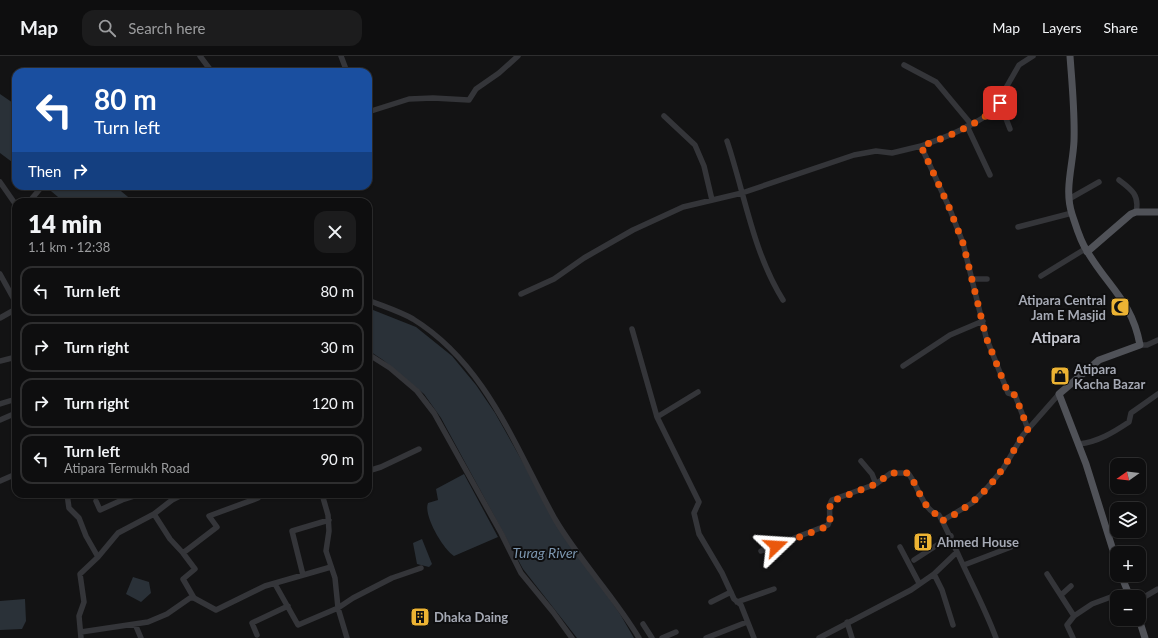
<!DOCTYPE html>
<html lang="en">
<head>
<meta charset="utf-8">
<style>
	body { margin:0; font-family:Lato,sans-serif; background:#1c1c1d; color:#f1f3f6; height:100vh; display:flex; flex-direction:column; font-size:15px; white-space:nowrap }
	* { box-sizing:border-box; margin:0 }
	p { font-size:13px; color:#9b9c9e }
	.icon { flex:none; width:22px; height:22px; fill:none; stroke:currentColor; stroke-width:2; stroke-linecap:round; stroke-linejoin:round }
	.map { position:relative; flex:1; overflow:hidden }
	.drawer { position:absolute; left:12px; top:142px; width:360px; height:300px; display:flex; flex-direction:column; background:#0e0e0f; border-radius:12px; box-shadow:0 1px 3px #0004,0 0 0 1px #2e2e2f }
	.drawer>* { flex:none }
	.banner { position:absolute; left:12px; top:12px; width:360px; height:122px; border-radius:12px; box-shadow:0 1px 3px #0004,0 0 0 1px #2e2e2f; background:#1a4fa0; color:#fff; overflow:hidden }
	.needle { width:26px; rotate:256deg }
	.fabs { position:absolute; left:1110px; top:402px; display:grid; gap:8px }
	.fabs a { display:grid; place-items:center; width:36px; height:36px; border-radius:8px; background:#0e0e0f; box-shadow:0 1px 3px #0004,0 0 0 1px #2e2e2f; font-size:20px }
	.pin { position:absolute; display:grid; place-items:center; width:34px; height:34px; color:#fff; margin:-17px; border-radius:8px; box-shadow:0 2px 6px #0006 }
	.me { position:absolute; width:44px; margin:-22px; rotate:70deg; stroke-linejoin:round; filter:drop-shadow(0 0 3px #0008) }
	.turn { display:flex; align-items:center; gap:14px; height:84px; padding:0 16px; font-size:18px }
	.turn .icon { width:52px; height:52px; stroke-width:2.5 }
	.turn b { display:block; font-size:28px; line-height:34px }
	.then { display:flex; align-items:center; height:38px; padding:0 16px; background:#0003; gap:8px; font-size:15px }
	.round { display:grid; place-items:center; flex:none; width:42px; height:42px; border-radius:12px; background:#1c1c1d }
	.headline { display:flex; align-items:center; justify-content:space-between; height:68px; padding:0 16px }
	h1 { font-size:24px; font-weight:800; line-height:30px }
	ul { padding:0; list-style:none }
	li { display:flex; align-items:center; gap:12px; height:50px; margin:0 8px 6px; padding:0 8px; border:2px solid #2e2e2f; border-radius:12px }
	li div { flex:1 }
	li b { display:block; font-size:15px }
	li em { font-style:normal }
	header { display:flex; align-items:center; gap:24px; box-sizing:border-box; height:56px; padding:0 20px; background:#0e0e0f; border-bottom:1px solid #2e2e2f }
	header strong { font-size:19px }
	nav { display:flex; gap:22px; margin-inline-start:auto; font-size:14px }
	.search { width:280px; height:36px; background:#1c1c1d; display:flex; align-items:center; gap:10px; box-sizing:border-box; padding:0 14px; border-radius:12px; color:#9b9c9e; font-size:15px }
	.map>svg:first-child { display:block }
	.water { fill:#2a3138 }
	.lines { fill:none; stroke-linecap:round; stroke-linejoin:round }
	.minor { stroke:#343539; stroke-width:5.5 }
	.major { stroke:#505258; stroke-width:7 }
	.route { stroke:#ea580c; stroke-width:7; stroke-dasharray:0 12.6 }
	.labels { text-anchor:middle; stroke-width:4; stroke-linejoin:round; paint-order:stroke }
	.poi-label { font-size:13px; font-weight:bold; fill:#a5a9b4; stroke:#0e0e0f; text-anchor:start }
	.water-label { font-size:14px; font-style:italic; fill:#7c96af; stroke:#0e0e0f }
	.quarter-label { font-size:15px; font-weight:bold; fill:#c6c8d1; stroke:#0e0e0f }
</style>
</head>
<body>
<header>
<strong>Map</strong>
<div class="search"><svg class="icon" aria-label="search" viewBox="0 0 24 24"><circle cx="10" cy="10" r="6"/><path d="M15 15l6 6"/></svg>Search here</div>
<nav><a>Map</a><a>Layers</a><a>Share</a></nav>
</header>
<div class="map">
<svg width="1158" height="582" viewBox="0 0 1158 582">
	<rect width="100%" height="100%" fill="#131314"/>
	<path class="water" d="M0,38L16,49V109L0,97Z
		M45,130H115L134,146H64Z
		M368,252L416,271L452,300L476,329L495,357L557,467L620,558L634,582H577L523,513L441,362L424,338L383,304L368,294Z
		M464,418L498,481L454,500C443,493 423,459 428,447L438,444L436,433Z
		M422,483L432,508L429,511L417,508L413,487Z
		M133,521L149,526L151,537L141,546L126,538Z
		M25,543L26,565L22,573L0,574V545Z"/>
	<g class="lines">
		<path class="minor" d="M200,0L212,16
			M341,0L347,16
			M904,9L936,26L971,68
			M1000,47C985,66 944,82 921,90L949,151L963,187L986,281L1008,337L1015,339L1028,373
			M368,56L409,43L433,42L469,44L476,33L499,17L518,0
			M664,60L695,89L704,110L712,144
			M967,70L990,119
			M1010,73L1000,47L1003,37L1019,9L1033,0
			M727,85C745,139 753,196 783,244
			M1119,124C1131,133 1140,139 1136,156
			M0,126L16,149
			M1069,143L1099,126
			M29,146L39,134
			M1018,171L1072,157
			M0,218L16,247
			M1041,220L1085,193
			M972,223H987
			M521,238L554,223L584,202L633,174L683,151L742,137L854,99L876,95L892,97L921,90
			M368,244C382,250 399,255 413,263C486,308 515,391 555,463C579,504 614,540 639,582
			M0,262L16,253
			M632,273L657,361L699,446L694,457L699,478L722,517L734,543L741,549L754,582
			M1140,289H1147L1158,284
			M368,298L390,312L417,335L434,357L501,477L521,517L553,556L572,582
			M0,305L16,301
			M903,310L950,279L983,265
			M0,348L16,343
			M657,361L698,336
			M0,364L16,357
			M1079,388C1098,386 1114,376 1129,366L1131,357L1158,338
			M861,405L872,418L876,428
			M368,415L381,411L419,393
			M0,425L16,418
			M67,438L69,452L79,462L86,480L98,501L80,518L84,546L79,560L81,582
			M120,438L122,444L141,438
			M322,438L328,459L329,475L326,495L335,522L338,552L347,582
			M96,445L100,454L122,444
			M942,465L972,447L987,432L1003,413L1023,379L1059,338
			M900,491L919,527
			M761,495L828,469C832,462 827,450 832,444L876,428L891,417H908C918,429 923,455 939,459C947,473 951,484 958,498C971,527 985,552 996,582
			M183,497L170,483L154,458L172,444L184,438
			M98,501L118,477L154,458
			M914,504L951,480
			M964,509L1011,491
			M934,518L942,534L953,569
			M1047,518L1074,560L1067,569L1073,582
			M303,519L292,475L329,464
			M275,528L298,569L338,552L353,542L392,522L421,512
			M1061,539L1071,530
			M194,542L183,523L195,513L183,497L217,471L209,460L258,442L257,438
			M1139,544L1158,533
			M711,546L731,536
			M737,546L774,533
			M1074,560L1092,548L1127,535
			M847,566L852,582
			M135,568L141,582
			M643,568L652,582
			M81,576L148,566L167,558L190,542H194L216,554L265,530L331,511
			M257,579L252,567L288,550
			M662,582L676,576
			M706,582L747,566
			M819,582L911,534L934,518L957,496"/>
		<path class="major" d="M1070,0C1072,28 1075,57 1074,85C1073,109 1064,134 1072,158C1076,170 1080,185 1087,195C1108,231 1132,245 1140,289L1099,304L1059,338L1086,408L1117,507
			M1087,196L1131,158L1136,156H1158
			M1121,519L1130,541
			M1139,563L1145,582"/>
	</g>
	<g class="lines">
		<path class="route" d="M776,490L828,470L830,465V446L876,428L891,417H908C918,429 923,455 939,459L942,465C966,454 988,435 1003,412C1012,399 1018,385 1028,373L1015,339L1008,337L986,281L963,187L949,151L921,90C945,82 985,66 1000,47"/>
	</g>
	<defs>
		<g id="mosque-square" transform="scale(1)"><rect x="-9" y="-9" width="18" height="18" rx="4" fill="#ecb333" stroke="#0e0e0f"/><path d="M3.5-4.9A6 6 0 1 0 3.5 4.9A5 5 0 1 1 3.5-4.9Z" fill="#111"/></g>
		<g id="shop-square" transform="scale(1)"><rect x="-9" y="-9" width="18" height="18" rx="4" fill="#ecb333" stroke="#0e0e0f"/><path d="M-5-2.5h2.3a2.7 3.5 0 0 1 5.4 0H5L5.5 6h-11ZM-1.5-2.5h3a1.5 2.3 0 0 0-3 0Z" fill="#111"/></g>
		<g id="building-square" transform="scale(1)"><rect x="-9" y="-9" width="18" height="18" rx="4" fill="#ecb333" stroke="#0e0e0f"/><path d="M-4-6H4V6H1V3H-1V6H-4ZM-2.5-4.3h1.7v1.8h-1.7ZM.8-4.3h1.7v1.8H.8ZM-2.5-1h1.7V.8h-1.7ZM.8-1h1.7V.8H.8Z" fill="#111"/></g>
	</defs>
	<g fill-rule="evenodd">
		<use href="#mosque-square" x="1120" y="251"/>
		<use href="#shop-square" x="1060" y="320"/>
		<use href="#building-square" x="923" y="486"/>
		<use href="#building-square" x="420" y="561"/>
	</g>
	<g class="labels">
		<g class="poi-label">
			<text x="1106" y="249" text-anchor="end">Atipara Central<tspan x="1106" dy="15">Jam E Masjid</tspan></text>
			<text x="1074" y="318">Atipara<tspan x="1074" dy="15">Kacha Bazar</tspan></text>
			<text x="937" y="491">Ahmed House</text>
			<text x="434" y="566">Dhaka Daing</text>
		</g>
		<g class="water-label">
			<text x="545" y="502">Turag River</text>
		</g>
		<g class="quarter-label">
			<text x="1056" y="287">Atipara</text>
		</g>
	</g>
</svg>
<div class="fabs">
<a><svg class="needle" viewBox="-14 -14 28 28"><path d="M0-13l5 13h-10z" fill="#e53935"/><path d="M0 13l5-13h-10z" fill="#9b9c9e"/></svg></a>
<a><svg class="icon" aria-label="layers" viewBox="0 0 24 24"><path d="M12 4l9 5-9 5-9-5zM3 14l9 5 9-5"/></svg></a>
<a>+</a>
<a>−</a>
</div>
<div class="pin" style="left:1000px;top:47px;background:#d93025"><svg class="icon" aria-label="arrive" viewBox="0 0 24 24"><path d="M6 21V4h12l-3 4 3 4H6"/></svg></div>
<svg class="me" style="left:776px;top:490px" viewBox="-20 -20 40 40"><path d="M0-17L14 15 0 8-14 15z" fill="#ea580c" stroke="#fff" stroke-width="4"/></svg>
<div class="banner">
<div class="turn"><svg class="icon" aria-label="left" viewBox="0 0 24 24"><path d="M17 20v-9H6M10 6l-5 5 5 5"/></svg><div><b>80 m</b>Turn left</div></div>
<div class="then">Then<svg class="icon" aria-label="right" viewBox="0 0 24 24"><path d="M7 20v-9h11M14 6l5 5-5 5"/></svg></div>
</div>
<section class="drawer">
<div class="headline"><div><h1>14 min</h1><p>1.1 km · 12:38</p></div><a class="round"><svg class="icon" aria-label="close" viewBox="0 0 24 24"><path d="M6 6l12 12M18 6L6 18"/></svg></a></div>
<ul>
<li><svg class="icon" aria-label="left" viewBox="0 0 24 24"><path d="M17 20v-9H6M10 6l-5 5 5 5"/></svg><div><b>Turn left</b></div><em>80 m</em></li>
<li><svg class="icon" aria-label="right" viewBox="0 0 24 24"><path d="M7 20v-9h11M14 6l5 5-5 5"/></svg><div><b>Turn right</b></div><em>30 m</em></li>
<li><svg class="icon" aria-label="right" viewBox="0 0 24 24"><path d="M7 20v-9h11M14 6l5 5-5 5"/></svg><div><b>Turn right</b></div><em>120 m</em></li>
<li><svg class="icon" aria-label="left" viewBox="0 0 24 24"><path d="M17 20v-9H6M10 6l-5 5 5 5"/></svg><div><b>Turn left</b><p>Atipara Termukh Road</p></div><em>90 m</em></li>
</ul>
</section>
</div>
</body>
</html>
